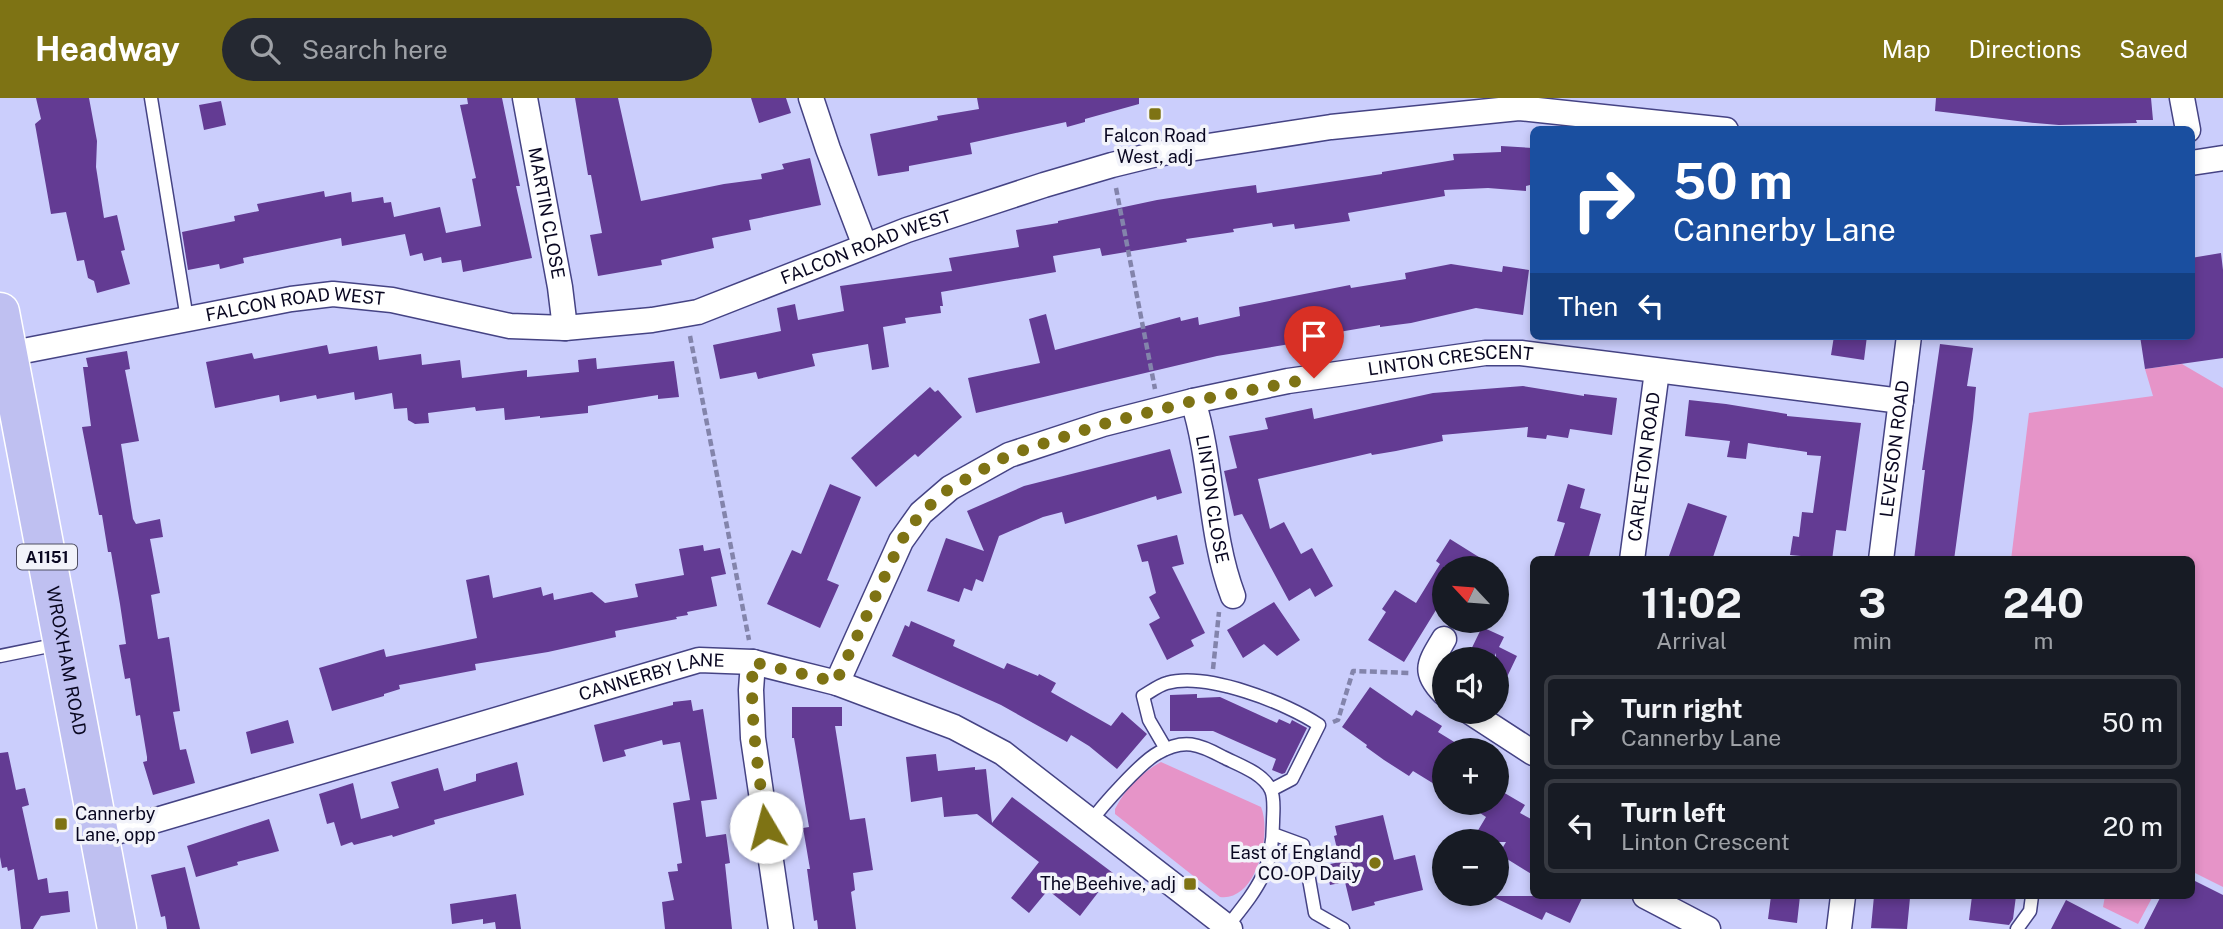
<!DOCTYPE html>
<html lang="en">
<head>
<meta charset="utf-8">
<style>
	body { margin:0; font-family:"Public Sans",sans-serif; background:#242831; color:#f1f3f6; height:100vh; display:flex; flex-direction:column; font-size:26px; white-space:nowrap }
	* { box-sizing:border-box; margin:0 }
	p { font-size:23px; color:#9ea1a6 }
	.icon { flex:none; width:38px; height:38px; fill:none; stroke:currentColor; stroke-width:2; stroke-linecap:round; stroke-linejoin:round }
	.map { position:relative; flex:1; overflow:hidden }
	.sheet { position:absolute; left:1530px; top:458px; width:665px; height:343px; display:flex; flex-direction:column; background:#171b24; border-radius:10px; box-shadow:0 4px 10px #0003 }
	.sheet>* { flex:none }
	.hud { position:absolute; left:1530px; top:28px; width:665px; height:214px; border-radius:10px; box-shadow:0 4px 10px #0003; background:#1a4fa0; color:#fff; overflow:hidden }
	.needle { width:46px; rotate:296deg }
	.fabs { position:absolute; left:1432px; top:458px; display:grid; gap:14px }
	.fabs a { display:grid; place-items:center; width:77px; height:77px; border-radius:50%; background:#171b24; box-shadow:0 4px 10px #0003; font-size:35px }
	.pin { position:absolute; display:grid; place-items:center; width:60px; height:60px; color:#fff; margin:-72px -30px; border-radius:50% 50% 50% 0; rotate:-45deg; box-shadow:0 0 7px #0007 }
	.pin .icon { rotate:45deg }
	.me { position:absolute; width:77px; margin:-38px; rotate:352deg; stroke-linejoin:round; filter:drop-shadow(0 0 5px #0008) }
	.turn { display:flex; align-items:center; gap:24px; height:147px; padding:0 28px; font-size:32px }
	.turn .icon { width:91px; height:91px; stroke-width:2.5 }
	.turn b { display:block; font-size:49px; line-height:60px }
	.then { display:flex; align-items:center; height:66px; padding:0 28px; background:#0003; gap:14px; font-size:26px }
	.eta { display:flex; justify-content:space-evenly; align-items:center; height:119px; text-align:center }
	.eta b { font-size:42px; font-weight:700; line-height:49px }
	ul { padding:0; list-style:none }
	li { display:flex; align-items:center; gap:21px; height:94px; margin:0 14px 10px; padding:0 14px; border:4px solid #363941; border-radius:10px }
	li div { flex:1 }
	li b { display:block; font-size:26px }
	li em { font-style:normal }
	header { display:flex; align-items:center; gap:42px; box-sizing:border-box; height:98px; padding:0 35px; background:#7e7314; color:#fff }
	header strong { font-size:33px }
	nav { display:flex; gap:38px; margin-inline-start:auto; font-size:24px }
	.search { width:490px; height:63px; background:#242831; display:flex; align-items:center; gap:18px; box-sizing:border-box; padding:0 24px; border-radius:38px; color:#9ea1a6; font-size:26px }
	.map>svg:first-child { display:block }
	.green { fill:#e694c8 }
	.building { fill:#633b93 }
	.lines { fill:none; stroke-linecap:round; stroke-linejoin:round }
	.lane-casing { stroke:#454384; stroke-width:15 }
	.street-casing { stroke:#454384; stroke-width:27 }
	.primary-casing { stroke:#fff; stroke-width:41 }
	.path { stroke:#8384ab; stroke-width:4.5; stroke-dasharray:7 3.5; stroke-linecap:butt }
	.lane { stroke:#fff; stroke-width:12 }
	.street { stroke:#fff; stroke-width:24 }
	.primary { stroke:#bfc0f1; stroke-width:38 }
	.route { stroke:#7e7314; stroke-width:12; stroke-dasharray:0 21.6 }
	.poi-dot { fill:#7e7314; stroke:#f2f3fa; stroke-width:2.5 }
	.labels { text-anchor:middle; stroke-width:7; stroke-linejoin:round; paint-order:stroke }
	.shield { fill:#f2f3fa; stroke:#4f4e62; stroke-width:2 }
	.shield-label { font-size:16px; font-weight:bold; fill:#090721 }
	.poi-label { font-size:18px; fill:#090721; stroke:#f2f3fa; text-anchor:end }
	.street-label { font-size:18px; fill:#090721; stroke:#f2f3fa }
</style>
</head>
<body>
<header>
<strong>Headway</strong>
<div class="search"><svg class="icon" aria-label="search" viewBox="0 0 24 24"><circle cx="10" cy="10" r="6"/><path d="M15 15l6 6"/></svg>Search here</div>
<nav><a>Map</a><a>Directions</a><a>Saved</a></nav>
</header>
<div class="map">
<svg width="2223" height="831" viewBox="0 0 2223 831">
	<rect width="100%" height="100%" fill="#cbcefc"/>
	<path class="green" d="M2182,266L2223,290V789L2191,773V462H2011L2029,315L2153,298L2145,271Z
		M1161,664L1261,709C1272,735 1257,804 1220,799L1115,716V711C1125,691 1141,675 1161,664Z
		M2105,798H2153L2138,826L2103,809Z"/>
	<path class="building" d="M36,0H89L97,43L96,69L104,120L117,117L125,152L121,153L130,186L97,195L94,183L88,180L84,162L77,163L66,114L51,116L35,26L41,21Z
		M467,0H502L520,88H516L532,160L463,174L461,162L442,165L441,159L424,163L422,155L410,158L405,136L342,148L341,140L243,160L244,165L220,171L219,166L188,172L182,134L235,123L234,118L259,113L257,106L324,93L325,99L351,94L352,104L383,99L384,105L391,104L394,119L440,109L446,135L481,128L472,81L476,80L460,7L468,6Z
		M575,0H618L641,103L724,86L762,81L761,76L784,71L782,66L810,60L821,107L749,122L751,132L712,140L714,150L661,162L662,167L598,178L590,137L602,135L591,77H588Z
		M751,0H786L791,15L759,25Z
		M977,0H1139V6L1085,21V24L1067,29L1066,24L970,45L972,56L909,68V73L878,78L870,36L938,22L937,18L979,11Z
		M1936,0H2151L2153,22H2136L2137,25L2059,27L2035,25L1935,13Z
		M221,3L226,27L204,32L199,7Z
		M1501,48L1533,50L1530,87L1526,88V93L1488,90L1444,92L1445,98L1348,115L1350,123L1295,131L1294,126L1273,129L1272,125L1233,131L1234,134L1186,141L1187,144L1102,158L1100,150L1053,158L1056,174L941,194L943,208H940L941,215L905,220L906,225L883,229L889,269L872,272L868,246L812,256L815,268L758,281L756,274L720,281L713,247L781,233L777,210L795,206L798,222L844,213L840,188L952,173L949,160L1019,149L1016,132L1058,125V123L1157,102L1227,91L1256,87L1257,95L1382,76V74L1454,62L1453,56L1501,54Z
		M2221,155L2223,172V260L2145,271L2140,238H2191V160Z
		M1451,166L1502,174L1503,168L1529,172L1523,217L1476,210L1411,225L1380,229V227L1333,235L1284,247L1217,258L976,315L968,280L1040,265L1029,221L1046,216L1055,252L1180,219L1181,223L1198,219L1199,227L1240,218L1239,209L1350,187L1351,190L1406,181L1405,175Z
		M1834,238H1867L1864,262L1831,257Z
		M1940,246L1973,250L1967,288L1976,289L1973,321L1954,462H1914L1925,372H1922Z
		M327,247L329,256L377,248L379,262L421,256L422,267L460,262L462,280L527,272V279L579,274L578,262L596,260L597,271L674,263L679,299L658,301V297L588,308V315L540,320V318L505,322L504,310L476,313L475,309L428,315L429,325L415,326L408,322L407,310L394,311L392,295L355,302L354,294L317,301L316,297L280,304L279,297L215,310L206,264L252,255L254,261Z
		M127,253L130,271L125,272L139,343L121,346L133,421L136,426L160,421L163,439L150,441L160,495L151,497L158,541L169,539L180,613L173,614L180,652L186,651L195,685L153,697L143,664L147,663V659L140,617L136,618L130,580L125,581L119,547L126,546L120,506L111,454H108L102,417H99L82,329L91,328L83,269H88L86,260Z
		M1523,288L1584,298V296L1617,300L1612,337L1570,331L1568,340L1547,337L1546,341L1527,339L1528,329L1442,337L1443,343L1396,353L1372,357L1371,355L1258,381L1270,431L1284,424L1301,456L1312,450L1333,488L1315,499L1310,490L1289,503L1242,416L1234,418L1224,373L1237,370L1229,338L1268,331L1265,320L1312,310L1314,321L1433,295Z
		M930,289L935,294L938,292L962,319L918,359L915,356L876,389L851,360Z
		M1689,302L1726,306L1787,316V318L1861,325L1846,433L1836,432L1832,462H1801V458L1790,457L1793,438L1799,439L1802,414L1813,415L1821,358L1807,357V354L1748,345L1746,361L1727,359L1730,343L1685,338Z
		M1170,351L1182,395L1157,402L1156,398L1065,426L1062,414L1043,419L999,438L983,484L976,481L972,493L964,490L959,504L927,493L946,440L984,453L967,413L1024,388Z
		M830,386L861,399L827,482L839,487L820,530L767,506L792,452L801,456Z
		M1568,386L1585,391L1580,410L1601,416L1588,462H1553L1565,425L1557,423Z
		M1688,405L1727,418L1712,462H1682L1669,458Z
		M1177,437L1184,466L1172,469L1205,535L1191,542L1194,548L1167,562L1149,526L1160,520L1149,499L1156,495L1148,463L1142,464L1137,447Z
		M1450,441L1498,471H1448L1444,468V499L1404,564L1368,542L1386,514L1382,511L1395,492L1416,505L1440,466L1436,463Z
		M703,447L704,453L720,450L726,476L711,479L717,508L687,514L688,517L676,519L677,521L615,533L616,539L548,554L475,566L476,572L399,587L400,591L384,596V598L332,613L319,570L384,551L386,559L477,540L466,482L489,477L493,500L541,489L543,498L553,495L554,502L592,494L605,505L638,499L635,486L684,477L679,451Z
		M1274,504L1300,542L1277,558L1264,546L1243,560L1227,532Z
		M911,523L955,542L953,548L1004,571L1007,565L1038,578L1039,576L1056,585L1051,594L1111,628L1122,614L1147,636L1117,671L1089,648L1071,637L1067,644L1001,607L892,558L905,527L909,529Z
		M1482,529L1504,539L1499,549L1517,558L1496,602V555L1493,562H1466Z
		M1370,589L1412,618L1416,612L1442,628L1438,634L1469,653H1444V692L1413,673L1409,678L1384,662L1366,649L1367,647L1342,629Z
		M1197,596V600L1220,599L1277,625L1279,621L1290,626L1292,622L1307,630L1285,675L1282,676L1272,672L1276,661L1213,633H1170V597Z
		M691,602L693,613L703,611L717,701L701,703L706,739L726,736L730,765L725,766L732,831H665L662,804L674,802L668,774L678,773L677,766L682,765L673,705L690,702L680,644L663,647L662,642L624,652L626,658L603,664L594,627L673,607V604Z
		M792,609H842V628H835L850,722L865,720L873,772L853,775L855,792L851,794L856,831H818L817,822L814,823L807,771H810L803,730L809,729L794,640H792Z
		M288,622L294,645L251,656L246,634Z
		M8,654L16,692L25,690L29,707L22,709L38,782L47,780L49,795L68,793L70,814L41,818L33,831H21L14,771L8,773L7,769L2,770L0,759V655Z
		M936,656L938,673L975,669V672L986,671L992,725L1012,699L1113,775L1080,818L1048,792L1029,815L1011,800L1039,764L977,716L944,719L942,699L911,704L906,659Z
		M517,664L524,697L434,722L435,726L393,739L392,737L354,747L352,744L341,748L334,724L327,726L319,696L353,685L361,721L399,710L391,684L438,670L444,693L476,683V676Z
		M1496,690L1525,707L1520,715L1533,722V777L1499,756L1506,744H1471L1486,719L1465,705H1496Z
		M1383,717L1394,762L1415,757L1423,792L1374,804L1375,807L1352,813L1345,784L1330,787L1325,767L1340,764L1334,738L1337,737L1335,728Z
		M269,721L279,753L237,764L238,767L196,779L187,748Z
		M185,769L200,831H167L165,818L161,819L151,777Z
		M2191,781L2223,797V831H2144L2161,798H2191Z
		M516,796L521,831H496L495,824L483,826V821L452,826L450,806Z
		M1491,798H1583L1570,825L1546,814L1542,822Z
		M1771,798H1800L1797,825L1768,821Z
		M1874,798L1910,800L1907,831L1871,830Z
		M1972,798H2016L2013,821L2009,827L1969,822Z
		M2066,802L2122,831H2051Z"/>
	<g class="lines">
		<g class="lane-casing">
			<path id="lane" d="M151,0L187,221
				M0,558L59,546
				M1166,651L1149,622L1143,598C1150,594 1159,587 1167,585C1207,574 1287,605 1319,627L1292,681L1271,692
				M1091,723C1103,707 1141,664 1158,655C1184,640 1199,646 1223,659C1239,667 1263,675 1271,692C1275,701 1273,715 1273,724C1273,774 1256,792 1227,829
				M1273,736L1303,747L1315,815L1343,831
				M2017,831L2030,813L2032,798"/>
		</g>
		<g class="street-casing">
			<g id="street">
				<path id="s1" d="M525,0L560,189L565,230"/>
				<path d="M811,0L828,51L865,148"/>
				<path d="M2182,0L2188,32"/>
				<path d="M2191,65L2223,60"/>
				<path id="s2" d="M8,256L291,201L333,196L392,202L510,228L565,230L652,222L698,214L907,132L1044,87L1112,67L1157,56L1331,29L1519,10L1726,32"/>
				<path id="s3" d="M1193,303C1213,366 1209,435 1233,498"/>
				<path id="s4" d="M1632,462L1657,273"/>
				<path id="s5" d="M1881,462L1909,238"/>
				<path d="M753,564L751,592L753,640L781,831"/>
				<path id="s6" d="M837,585L901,443L921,415L950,390L1009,357L1103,326L1193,303L1288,283L1485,255H1521L1901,303"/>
				<path d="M1444,595C1422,573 1430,565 1444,541"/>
				<path d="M1470,614L1533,655"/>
				<path id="s7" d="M99,739L699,562L753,564L837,585L954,629L1003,655L1230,831"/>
				<path d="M1645,798L1708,831"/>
				<path d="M1839,831L1843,798"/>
			</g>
		</g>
		<g class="primary-casing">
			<g id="primary">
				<path id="s8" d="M0,214L117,831"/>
			</g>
		</g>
		<path class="path" d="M1116,90L1155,291
			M690,238L749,542
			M1213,571L1219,514
			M1333,624L1338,622L1353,573L1410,575"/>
		<use href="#lane" class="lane"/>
		<use href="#street" class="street"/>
		<use href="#primary" class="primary"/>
	</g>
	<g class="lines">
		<path class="route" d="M766,729C759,674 749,620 753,564L836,584L901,443L921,415L950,390L1009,357L1103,326L1193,303L1314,280"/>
	</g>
	<g class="poi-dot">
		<rect x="1148" y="9" width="14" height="14" rx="3.5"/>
		<rect x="54" y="719" width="14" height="14" rx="3.5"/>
		<circle cx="1375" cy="765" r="7"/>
		<rect x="1183" y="779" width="14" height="14" rx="3.5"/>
	</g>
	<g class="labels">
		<rect class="shield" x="17" y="446.5" width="60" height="25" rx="5"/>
		<g class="shield-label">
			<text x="47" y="465">A1151</text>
		</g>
		<g class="poi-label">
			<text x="1155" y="44" text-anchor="middle">Falcon Road<tspan x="1155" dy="21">West, adj</tspan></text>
			<text x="75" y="722" text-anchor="start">Cannerby<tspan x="75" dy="21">Lane, opp</tspan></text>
			<text x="1361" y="761">East of England<tspan x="1361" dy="21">CO-OP Daily</tspan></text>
			<text x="1176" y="792">The Beehive, adj</text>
		</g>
		<g class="street-label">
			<text dy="6" stroke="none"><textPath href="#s1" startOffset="117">MARTIN CLOSE</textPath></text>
			<text dy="6" stroke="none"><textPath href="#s2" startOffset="880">FALCON ROAD WEST</textPath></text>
			<text dy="6" stroke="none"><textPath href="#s2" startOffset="292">FALCON ROAD WEST</textPath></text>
			<text dy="6" stroke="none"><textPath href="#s6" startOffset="749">LINTON CRESCENT</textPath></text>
			<text dy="6" stroke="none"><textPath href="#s5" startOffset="112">LEVESON ROAD</textPath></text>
			<text dy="6" stroke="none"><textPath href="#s4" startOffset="94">CARLETON ROAD</textPath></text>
			<text dy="6" stroke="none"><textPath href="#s3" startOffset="100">LINTON CLOSE</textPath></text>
			<text dy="6" stroke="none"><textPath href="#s8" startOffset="355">WROXHAM ROAD</textPath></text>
			<text dy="6" stroke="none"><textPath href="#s7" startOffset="576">CANNERBY LANE</textPath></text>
		</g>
	</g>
</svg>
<div class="fabs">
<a><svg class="needle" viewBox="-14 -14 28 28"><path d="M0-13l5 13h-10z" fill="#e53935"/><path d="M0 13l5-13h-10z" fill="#9ea1a6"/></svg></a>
<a><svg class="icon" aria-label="sound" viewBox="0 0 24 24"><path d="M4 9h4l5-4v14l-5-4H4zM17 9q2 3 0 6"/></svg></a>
<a>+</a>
<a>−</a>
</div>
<div class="pin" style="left:1314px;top:280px;background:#d93025"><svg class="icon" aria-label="arrive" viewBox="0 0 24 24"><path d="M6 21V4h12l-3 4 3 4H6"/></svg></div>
<svg class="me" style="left:766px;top:729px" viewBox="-20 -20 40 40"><circle r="19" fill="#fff"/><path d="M0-13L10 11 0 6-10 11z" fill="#7e7314"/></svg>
<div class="hud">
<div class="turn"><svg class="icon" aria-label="right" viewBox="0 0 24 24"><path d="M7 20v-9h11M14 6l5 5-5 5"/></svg><div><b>50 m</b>Cannerby Lane</div></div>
<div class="then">Then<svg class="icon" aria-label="left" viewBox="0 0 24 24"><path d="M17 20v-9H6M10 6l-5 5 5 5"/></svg></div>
</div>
<section class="sheet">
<div class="eta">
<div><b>11:02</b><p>Arrival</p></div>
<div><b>3</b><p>min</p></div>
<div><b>240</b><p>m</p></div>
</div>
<ul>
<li><svg class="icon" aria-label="right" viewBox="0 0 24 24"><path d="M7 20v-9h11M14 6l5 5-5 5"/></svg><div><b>Turn right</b><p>Cannerby Lane</p></div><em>50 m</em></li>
<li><svg class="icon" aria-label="left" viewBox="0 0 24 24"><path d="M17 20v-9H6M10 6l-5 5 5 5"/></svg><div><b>Turn left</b><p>Linton Crescent</p></div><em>20 m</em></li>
</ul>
</section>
</div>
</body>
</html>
